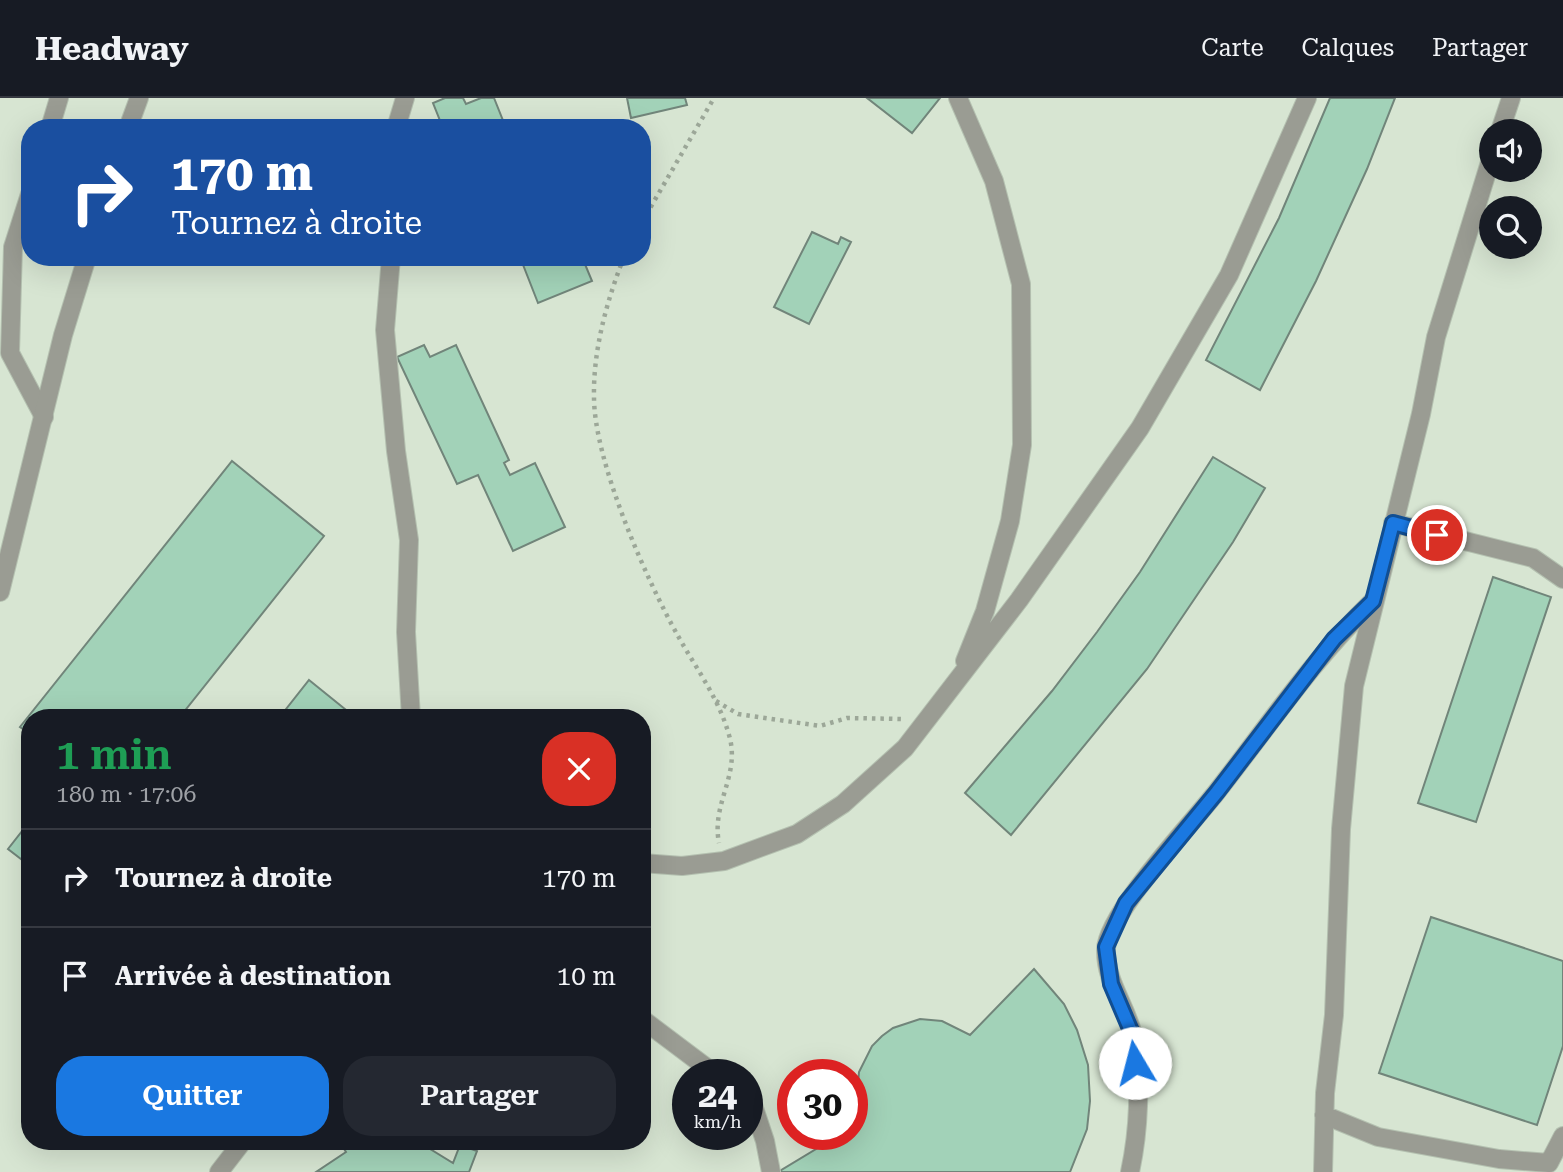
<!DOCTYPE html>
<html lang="fr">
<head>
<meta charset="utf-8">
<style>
	body { margin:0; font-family:"Roboto Serif",serif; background:#242831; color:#f1f3f6; height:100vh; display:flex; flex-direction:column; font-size:26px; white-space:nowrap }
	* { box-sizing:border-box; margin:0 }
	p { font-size:23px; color:#9ea1a6 }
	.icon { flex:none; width:38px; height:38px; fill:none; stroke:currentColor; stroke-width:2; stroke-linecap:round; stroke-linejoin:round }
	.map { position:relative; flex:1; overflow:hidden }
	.drawer { position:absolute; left:21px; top:611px; width:630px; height:441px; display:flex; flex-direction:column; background:#171b24; border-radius:28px; box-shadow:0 7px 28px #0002 }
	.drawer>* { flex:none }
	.top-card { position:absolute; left:21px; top:21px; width:630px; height:147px; border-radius:28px; box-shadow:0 7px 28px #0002; background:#1a4fa0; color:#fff; overflow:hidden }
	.buttons { position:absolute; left:1479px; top:21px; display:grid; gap:14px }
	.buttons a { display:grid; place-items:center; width:63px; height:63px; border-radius:50%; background:#171b24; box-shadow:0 7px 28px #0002; font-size:35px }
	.speed { position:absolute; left:672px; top:961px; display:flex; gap:14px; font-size:35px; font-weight:700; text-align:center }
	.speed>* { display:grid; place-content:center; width:91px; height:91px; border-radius:50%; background:#171b24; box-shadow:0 7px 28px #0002; line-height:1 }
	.speed small { font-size:18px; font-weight:400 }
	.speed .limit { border:10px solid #d22; background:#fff; color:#111 }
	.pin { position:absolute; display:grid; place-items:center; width:60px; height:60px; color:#fff; margin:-30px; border:4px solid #fff; border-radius:50%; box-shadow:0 2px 7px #0007 }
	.me { position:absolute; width:77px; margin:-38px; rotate:352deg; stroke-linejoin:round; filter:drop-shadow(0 0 5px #0008) }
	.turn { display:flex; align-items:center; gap:24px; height:147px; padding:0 35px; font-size:32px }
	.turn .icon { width:91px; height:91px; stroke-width:2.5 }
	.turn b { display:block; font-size:49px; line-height:60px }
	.round { display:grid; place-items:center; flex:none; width:74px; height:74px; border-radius:28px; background:#242831 }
	.headline { display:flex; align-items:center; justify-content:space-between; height:119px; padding:0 35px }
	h1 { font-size:42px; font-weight:600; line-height:52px; color:#1e9e55 }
	.primary-button { display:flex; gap:14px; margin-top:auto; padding:14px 35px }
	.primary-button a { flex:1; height:80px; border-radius:28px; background:#1a78e1; color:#fff; font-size:28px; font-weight:600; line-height:80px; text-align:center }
	.primary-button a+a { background:#242831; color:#f1f3f6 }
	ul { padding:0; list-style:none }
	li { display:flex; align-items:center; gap:21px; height:98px; padding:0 35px; border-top:2px solid #363941 }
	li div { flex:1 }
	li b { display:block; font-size:26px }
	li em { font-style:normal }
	header { display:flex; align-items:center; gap:42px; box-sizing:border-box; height:98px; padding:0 35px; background:#171b24; border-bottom:2px solid #363941 }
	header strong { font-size:33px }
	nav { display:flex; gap:38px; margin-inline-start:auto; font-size:24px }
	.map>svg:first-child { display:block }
	.building { fill:#a2d2b8; stroke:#71857a; stroke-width:2 }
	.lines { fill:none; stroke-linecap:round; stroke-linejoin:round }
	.minor-casing { stroke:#b4c0b0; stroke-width:20 }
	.tertiary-casing { stroke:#b4c0b0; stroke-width:20 }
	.path { stroke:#9ca798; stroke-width:4.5; stroke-dasharray:3.5 5; stroke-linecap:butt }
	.minor { stroke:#9a9c93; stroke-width:18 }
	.tertiary { stroke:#9a9c93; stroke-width:18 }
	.route-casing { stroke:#114e92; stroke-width:18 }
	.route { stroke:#1a78e1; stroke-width:12 }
</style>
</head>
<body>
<header>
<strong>Headway</strong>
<nav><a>Carte</a><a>Calques</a><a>Partager</a></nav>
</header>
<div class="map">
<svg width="1563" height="1074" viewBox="0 0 1563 1074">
	<rect width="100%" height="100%" fill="#d7e5d2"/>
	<path class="building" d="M445,0H463L466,6L481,0H494L506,30H443L433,5Z
		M627,0H685L687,7L631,20Z
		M867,0H940L912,35Z
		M1330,0H1395L1367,71L1316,183L1260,292L1206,262L1279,120Z
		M812,134L838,146L841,139L851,144L809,226L774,209Z
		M520,159H582L592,183L538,205Z
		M424,247L430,259L456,247L509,362L504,365L510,377L535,365L565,429L513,453L478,377L457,386L397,259Z
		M1213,359L1265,390L1233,444L1147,571L1011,737L965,695L1052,593L1097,534L1140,474Z
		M232,363L324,438L179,620H30V636L20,629Z
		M1493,479L1551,499L1476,724L1418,705Z
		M309,582L356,620H279Z
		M30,723V768L8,751Z
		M1431,819L1563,863V948L1537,1027L1379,975Z
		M1034,871L1064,906L1077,932L1088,967L1090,1003L1087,1031L1070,1074H778L841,1036H852V1029L864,1022L857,997L859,974L872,948L882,938L893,930L920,921L942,923L970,937Z
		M339,1043H417L453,1065L460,1047L477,1053L469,1074H316L346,1054Z"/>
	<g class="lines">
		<g class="minor-casing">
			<path id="minor" d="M958,0L994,83L1021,186L1022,347L1010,423L985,513L965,563
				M50,30L59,0
				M396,30L405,0
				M1500,33L1511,0
				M30,96L13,149L10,255L44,319
				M391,159L385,232L396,353L409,442L406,534L411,620
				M1393,425L1533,460L1563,481
				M642,765L682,768L724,763L797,736L843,706L905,650L1019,502L1140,330L1229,177L1307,0
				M642,921L715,976
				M747,1001L752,1004L765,1043L771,1074
				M1324,1017L1378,1039L1499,1061L1549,1065L1563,1038
				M219,1074L243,1043
				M1130,1074C1139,1032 1141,984 1134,942C1129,911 1105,885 1106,851C1107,816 1191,726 1215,696C1267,630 1312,562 1373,503
				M1323,1074L1325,995L1334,917L1341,731L1354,588L1421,316L1436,239L1491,61"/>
		</g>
		<g class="tertiary-casing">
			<path id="tertiary" d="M128,30L139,0
				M0,494L63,237L87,159"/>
		</g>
		<path class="path" d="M642,124L714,0
			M624,159C607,202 593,252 594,299C594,363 646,481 678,538C696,570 719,601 729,637C741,677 711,705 719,745
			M716,603L738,616L820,628L847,620L901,621"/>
		<use href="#minor" class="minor"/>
		<use href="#tertiary" class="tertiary"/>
	</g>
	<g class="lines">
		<g class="route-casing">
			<path id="route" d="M1135,965L1134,940L1111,886L1106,849L1126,805L1217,694L1334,541L1373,503L1393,425L1437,437"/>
		</g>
		<use href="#route" class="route"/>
	</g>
</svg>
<div class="buttons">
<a><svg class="icon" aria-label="sound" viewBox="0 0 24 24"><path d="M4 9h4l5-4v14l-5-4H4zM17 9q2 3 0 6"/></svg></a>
<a><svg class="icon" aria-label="search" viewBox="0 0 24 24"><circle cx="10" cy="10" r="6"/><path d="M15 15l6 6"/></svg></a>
</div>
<div class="speed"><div>24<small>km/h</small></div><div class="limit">30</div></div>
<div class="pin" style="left:1437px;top:437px;background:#d93025"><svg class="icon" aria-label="arrive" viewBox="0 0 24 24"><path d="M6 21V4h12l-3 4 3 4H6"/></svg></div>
<svg class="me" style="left:1135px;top:965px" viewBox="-20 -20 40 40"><circle r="19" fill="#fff"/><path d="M0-13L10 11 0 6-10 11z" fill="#1a78e1"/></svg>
<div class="top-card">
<div class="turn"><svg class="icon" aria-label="right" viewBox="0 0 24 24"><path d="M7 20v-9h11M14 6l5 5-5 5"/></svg><div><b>170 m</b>Tournez à droite</div></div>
</div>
<section class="drawer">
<div class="headline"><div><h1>1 min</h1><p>180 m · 17:06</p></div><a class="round" style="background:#d93025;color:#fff"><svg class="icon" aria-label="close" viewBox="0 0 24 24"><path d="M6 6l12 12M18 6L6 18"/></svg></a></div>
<ul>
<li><svg class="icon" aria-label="right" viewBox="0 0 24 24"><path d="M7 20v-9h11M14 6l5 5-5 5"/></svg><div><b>Tournez à droite</b></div><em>170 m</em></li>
<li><svg class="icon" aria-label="arrive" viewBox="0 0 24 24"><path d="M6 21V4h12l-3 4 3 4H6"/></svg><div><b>Arrivée à destination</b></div><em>10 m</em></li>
</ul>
<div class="primary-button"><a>Quitter</a><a>Partager</a></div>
</section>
</div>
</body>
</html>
